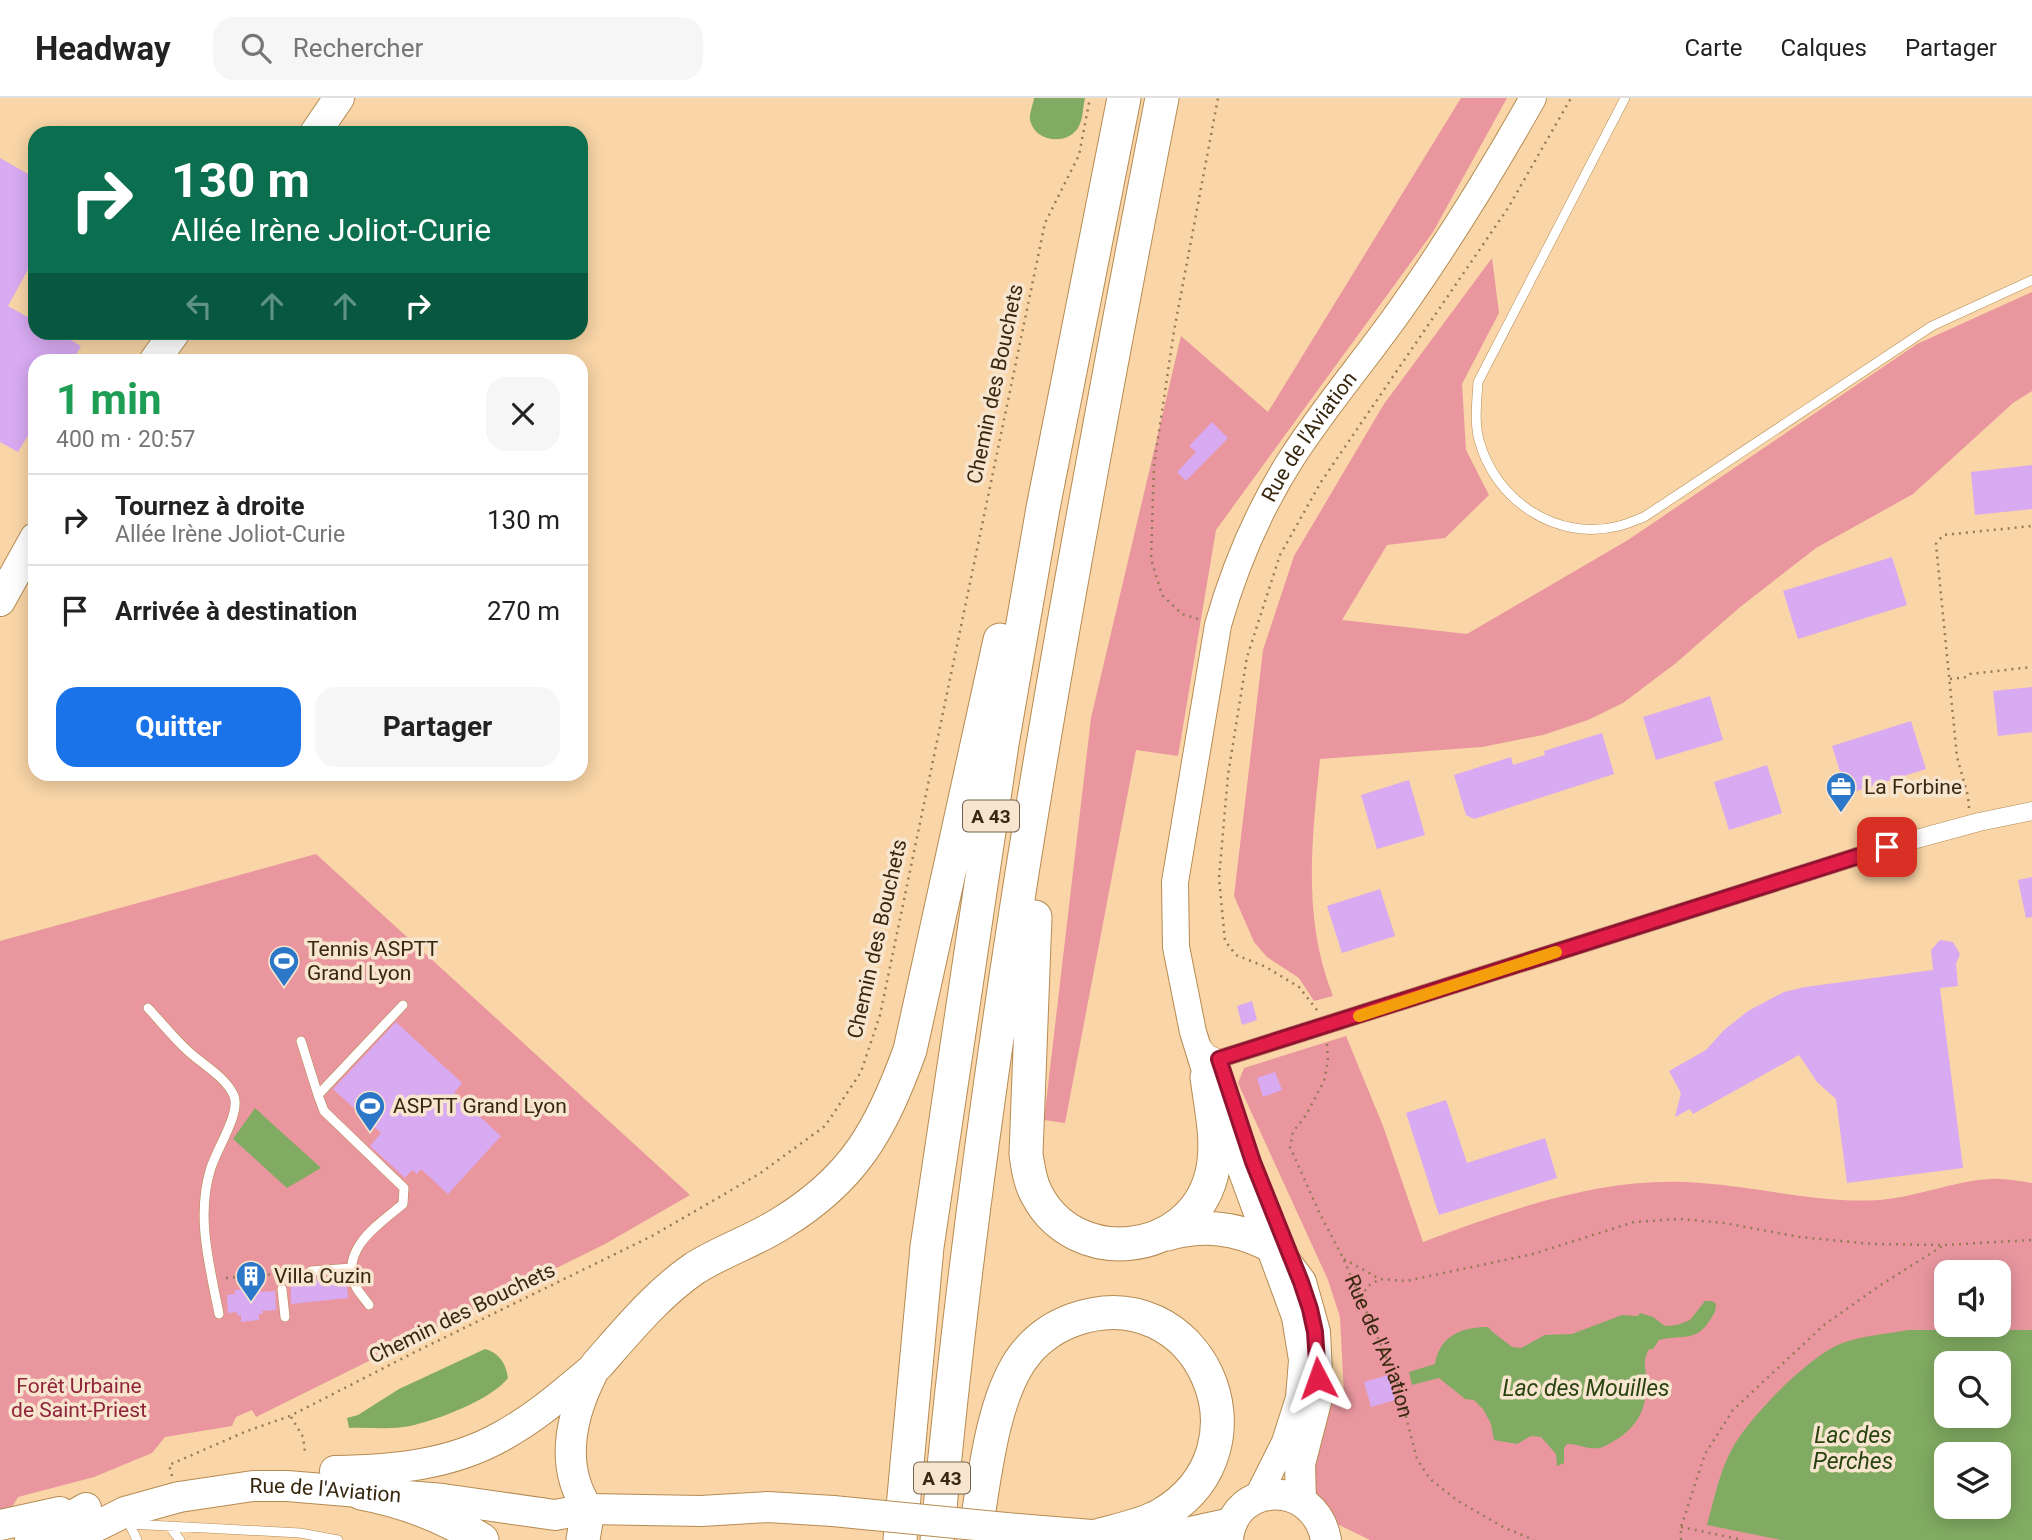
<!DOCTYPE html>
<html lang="fr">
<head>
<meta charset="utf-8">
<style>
	body { margin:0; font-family:Roboto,sans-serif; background:#f6f6f6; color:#222; height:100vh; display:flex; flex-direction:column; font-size:26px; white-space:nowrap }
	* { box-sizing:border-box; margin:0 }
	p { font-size:23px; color:#767676 }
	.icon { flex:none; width:38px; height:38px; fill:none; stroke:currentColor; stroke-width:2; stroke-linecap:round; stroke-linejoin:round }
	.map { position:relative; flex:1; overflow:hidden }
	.sheet { position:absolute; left:28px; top:256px; width:560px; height:427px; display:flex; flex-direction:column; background:#fff; border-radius:21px; box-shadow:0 4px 18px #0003 }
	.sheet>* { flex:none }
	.hud { position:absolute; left:28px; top:28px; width:560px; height:214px; border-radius:21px; box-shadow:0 4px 18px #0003; background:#0b6e4f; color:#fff; overflow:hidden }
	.tools { position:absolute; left:1934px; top:1162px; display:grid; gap:14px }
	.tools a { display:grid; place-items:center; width:77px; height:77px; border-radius:14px; background:#fff; box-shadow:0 4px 18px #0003; font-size:35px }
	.pin { position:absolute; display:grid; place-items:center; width:60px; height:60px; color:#fff; margin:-30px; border-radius:14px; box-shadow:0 4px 10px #0006 }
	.me { position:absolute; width:77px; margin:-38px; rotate:356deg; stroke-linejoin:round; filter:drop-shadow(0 0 5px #0008) }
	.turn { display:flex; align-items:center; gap:24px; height:147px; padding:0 28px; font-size:32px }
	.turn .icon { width:91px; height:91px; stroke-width:2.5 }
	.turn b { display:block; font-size:49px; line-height:60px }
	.lanes { display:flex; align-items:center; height:66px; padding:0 28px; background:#0003; justify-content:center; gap:35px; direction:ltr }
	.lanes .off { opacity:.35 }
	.round { display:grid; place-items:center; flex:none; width:74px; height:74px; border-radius:21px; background:#f6f6f6 }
	.head { display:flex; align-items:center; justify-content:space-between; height:119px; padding:0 28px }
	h1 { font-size:42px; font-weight:700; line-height:52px; color:#1e9e55 }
	.cta { display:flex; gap:14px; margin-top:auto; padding:14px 28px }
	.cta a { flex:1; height:80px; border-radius:21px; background:#1a73e8; color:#fff; font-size:28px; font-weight:700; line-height:80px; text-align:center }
	.cta a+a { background:#f6f6f6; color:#222 }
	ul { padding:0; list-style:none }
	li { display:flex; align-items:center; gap:21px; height:91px; padding:0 28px; border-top:2px solid #e0e0e0 }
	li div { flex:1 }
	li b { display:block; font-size:26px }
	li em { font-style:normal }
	header { display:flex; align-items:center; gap:42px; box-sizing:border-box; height:98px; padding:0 35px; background:#fff; border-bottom:2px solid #e0e0e0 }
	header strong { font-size:33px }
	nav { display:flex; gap:38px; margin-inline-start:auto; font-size:24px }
	.search { width:490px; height:63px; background:#f6f6f6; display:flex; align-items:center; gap:18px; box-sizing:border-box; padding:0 24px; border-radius:21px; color:#767676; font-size:26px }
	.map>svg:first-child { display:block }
	.green { fill:#e9969f; fill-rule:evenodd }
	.water { fill:#81ab62; fill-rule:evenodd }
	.building { fill:#d8aaf2 }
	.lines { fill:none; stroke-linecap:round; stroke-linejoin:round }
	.lane-casing { stroke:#b58b52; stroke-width:10 }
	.street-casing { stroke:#b58b52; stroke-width:19 }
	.secondary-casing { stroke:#b58b52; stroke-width:28 }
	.primary-casing { stroke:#b58b52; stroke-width:32 }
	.highway-casing { stroke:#b58b52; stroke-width:35 }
	.path { stroke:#967b59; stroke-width:2.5; stroke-dasharray:2 5; stroke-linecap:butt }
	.lane { stroke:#fff; stroke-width:9 }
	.street { stroke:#fff; stroke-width:18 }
	.secondary { stroke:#fff; stroke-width:26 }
	.primary { stroke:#fff; stroke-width:30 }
	.highway { stroke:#fff; stroke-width:33 }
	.primary-bridge-casing { stroke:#b58b52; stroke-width:32; stroke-linecap:butt }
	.primary-bridge { stroke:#fff; stroke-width:30 }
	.route-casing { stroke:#92132f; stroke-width:18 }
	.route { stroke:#e11d48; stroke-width:12 }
	.slow { stroke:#f59e0b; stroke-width:12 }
	.labels { text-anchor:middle; stroke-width:7; stroke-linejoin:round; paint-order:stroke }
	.shield { fill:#f8e5cf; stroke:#726149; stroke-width:2 }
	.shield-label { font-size:19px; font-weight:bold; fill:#392810 }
	.street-label { font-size:21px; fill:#392810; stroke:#f8e5cf }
	.poi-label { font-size:21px; fill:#392810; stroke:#f8e5cf; text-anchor:start }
	.park-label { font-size:21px; fill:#8f253b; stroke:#f8e5cf }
	.water-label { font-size:23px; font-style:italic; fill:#294410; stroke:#f8e5cf }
</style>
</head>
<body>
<header>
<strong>Headway</strong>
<div class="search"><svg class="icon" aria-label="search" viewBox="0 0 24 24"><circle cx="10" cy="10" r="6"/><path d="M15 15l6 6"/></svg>Rechercher</div>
<nav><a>Carte</a><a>Calques</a><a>Partager</a></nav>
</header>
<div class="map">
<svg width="2032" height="1442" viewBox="0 0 2032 1442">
	<rect width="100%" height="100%" fill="#f9d5a7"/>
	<path class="green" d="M1461,0H1507L1433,134L1216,432L1178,658L1136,652L1065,1025L1044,1022L1091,620L1181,238L1268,314Z
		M1492,160L1499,215L1462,286L1466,352L1489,397L1445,440L1387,447L1342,522L1467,536L1628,442L1917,246L2032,194V293L2013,305L1913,396L1816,450L1739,510L1676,565L1623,605L1588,622L1543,637L1482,649L1320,661C1312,742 1302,820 1333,898L1314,903L1299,880L1267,859L1254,844L1234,798L1263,552L1294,458L1384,306Z
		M316,756L690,1097L605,1146L256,1319L252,1312L236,1319L232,1328L165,1339L152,1355L94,1379L18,1399L5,1421H0V843Z
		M1346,938L1383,1028L1423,1144C1512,1111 1604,1077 1701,1085C1760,1089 1821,1106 1880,1102C1917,1099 1953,1083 1990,1081C2003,1080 2018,1083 2032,1085V1442H1370L1339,1427L1316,1398L1310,1365L1324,1310L1344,1297L1340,1219L1328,1182L1238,985L1244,970ZM1946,1174H1998V1227H1946ZM1946,1265H1998V1318H1946ZM1946,1356H1998V1409H1946Z"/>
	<path class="water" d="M1034,0H1085C1083,8 1083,21 1079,28C1069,48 1035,45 1030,22C1029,16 1033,7 1034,0Z
		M255,1010L321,1070L287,1090L233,1041Z
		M1705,1203H1712L1716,1206C1716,1213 1714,1216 1710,1222C1696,1245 1682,1236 1659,1242L1653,1251H1649C1643,1263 1645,1265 1646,1277C1648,1304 1642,1324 1619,1340C1613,1343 1606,1349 1599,1350C1587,1352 1578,1345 1567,1346L1564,1350V1365L1557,1368L1556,1356L1541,1339L1531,1338L1517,1346L1494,1342L1491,1326L1483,1311L1474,1302L1465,1301L1439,1280L1412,1287L1409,1274L1435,1266C1440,1237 1462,1229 1488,1229C1496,1238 1504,1242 1512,1249L1521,1250L1545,1237L1572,1236L1622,1217L1638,1218L1640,1215L1653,1219L1665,1228L1677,1227L1690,1222Z
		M1908,1232H2032V1442H1781L1707,1427C1715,1398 1721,1366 1738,1341C1756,1313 1809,1259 1840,1246C1859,1238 1888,1236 1908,1232ZM1998,1265V1318H1946V1265ZM1998,1356V1409H1946V1356Z
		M485,1251C499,1255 506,1265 508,1280C491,1302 437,1322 410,1328C391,1332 368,1329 349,1330L347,1320L358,1317L399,1291Z"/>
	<path class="building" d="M0,60L35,80V159L8,208L35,223V234H56L81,248L73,262H35V326L18,354L0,344Z
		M1212,324L1228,340L1186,383L1177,374L1196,354L1189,348Z
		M2032,367V411L1975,417L1971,374Z
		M1892,459L1907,507L1798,541L1783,493Z
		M2032,589V634L1998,638L1993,593Z
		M1710,598L1723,642L1656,662L1643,619Z
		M1911,623L1926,671L1847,696L1832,648Z
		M1602,635L1614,676L1474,721L1466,717L1454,677L1511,659L1513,667L1545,657L1544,653Z
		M1767,667L1782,715L1729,732L1714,684Z
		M1409,682L1425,737L1377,751L1361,697Z
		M2032,779V819L2026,820L2018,782Z
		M1380,791L1395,838L1342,855L1327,808Z
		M1940,842L1953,844L1960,856L1956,866L1958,888L1940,890L1963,1070L1847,1085L1836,1001L1817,984L1799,957L1693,1016L1690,1011L1675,1019L1681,995L1669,973L1706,952L1724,932L1748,913L1784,894L1805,889L1933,872L1931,852Z
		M1252,903L1257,922L1242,927L1237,908Z
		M396,924L462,985L454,995L501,1038L448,1096L421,1071L417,1076L412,1072L405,1080L381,1058L370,1048L381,1035L333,991Z
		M1275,974L1282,992L1263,999L1257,980Z
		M1446,1002L1467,1065L1545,1040L1557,1080L1439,1117L1406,1015Z
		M306,1177L308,1184L346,1179L348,1200L291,1206V1179Z
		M260,1190L261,1194L275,1193L276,1212L262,1213L263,1216H259V1222L241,1224V1217L237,1218V1214L228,1215L227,1197L235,1196V1192Z
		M1388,1277L1395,1302L1371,1309L1364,1284Z"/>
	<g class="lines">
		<g class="lane-casing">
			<path id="lane" d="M1625,0L1478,284C1477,302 1474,324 1479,342C1495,402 1556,444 1619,428C1627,426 1636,422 1644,419L1932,228L2032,182
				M148,910C161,924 174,940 188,953C203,967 226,979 234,998C241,1016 215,1053 210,1073C196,1120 210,1169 219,1216
				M301,943L318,997
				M311,1173L352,1170
				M282,1191L285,1219
				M369,1207C365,1201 359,1195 356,1189C338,1152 379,1126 403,1106L404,1090L324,1013L318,997L403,907
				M129,1425L137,1442
				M129,1426L300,1435L338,1442
				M170,1429L180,1442"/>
		</g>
		<g class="street-casing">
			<path id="street" d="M1198,943L1207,955L1219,961L1887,749L1979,724L2032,713"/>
		</g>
		<g class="secondary-casing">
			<g id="secondary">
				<path id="s2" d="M1257,1400L1285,1344L1299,1300L1302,1262L1295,1219L1207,979L1193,934L1176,849L1175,784L1218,527C1235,467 1259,411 1293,358C1327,306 1368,258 1403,208C1450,141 1493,71 1533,0"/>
			</g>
		</g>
		<g class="primary-casing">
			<g id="primary">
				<path d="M315,35L339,0"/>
				<path d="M155,262L175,234"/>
				<path d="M0,503L35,440"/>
				<path d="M1270,1147L1282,1159L1301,1184L1315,1234L1318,1296L1300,1366L1301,1402"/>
				<path d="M335,1373C393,1372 451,1367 502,1338C537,1319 567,1292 597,1267"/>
				<path d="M588,1411C559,1368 571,1318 592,1276"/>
				<path d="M0,1427L60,1414"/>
				<path d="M1006,1430L1128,1440L1177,1437L1232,1425"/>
				<path d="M30,1442L86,1410"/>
				<path id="s3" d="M69,1442L125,1414L179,1399L253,1388H287L443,1401L555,1417L588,1411L701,1413L768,1409L833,1413"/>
				<path d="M1228,1442C1232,1383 1315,1380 1326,1442"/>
			</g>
		</g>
		<g class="highway-casing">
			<path id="highway" d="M1035,819L1026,1056C1028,1070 1030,1085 1037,1097C1075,1170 1189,1159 1211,1079C1220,1047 1211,1011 1207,979
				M1167,1136C1203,1126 1236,1129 1270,1147
				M597,1267C627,1233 657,1196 695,1170C722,1153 753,1143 780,1126C854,1081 881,1032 910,952L1000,542
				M361,1395C404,1403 444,1418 482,1442
				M583,1442L588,1411
				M900,1442L927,1149L1002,646L1043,410L1124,0
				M937,1442C981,957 1069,478 1162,0
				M974,1442C984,1388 990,1309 1020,1263C1033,1244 1051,1230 1073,1222C1197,1177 1277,1349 1161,1417C1141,1428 1118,1432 1096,1438"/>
		</g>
		<g class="path">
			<path d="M1198,521L1182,516L1162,497L1151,461L1154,367L1174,233L1218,0"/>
			<path d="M1950,581L1967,579L1970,576L2032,569"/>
			<path d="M1969,710L1968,698L1957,659L1936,446L1943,437L2032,428"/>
			<path d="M1317,912L1299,889L1266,869L1236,857L1225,843L1219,780L1228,677L1247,559L1280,457L1321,384L1508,110L1571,0"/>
			<path id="s1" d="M1327,946L1328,963L1324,983L1306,1017L1293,1034L1290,1049L1319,1114L1343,1160L1397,1284L1417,1361L1430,1381L1458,1403L1505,1430L1534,1442"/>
			<path d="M1344,1161L1380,1181L1406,1183L1533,1156L1634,1124L1680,1121L1724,1125L1800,1139L1872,1146L1944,1147L2032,1142"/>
			<path d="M226,1180L300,1174"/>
			<path d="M1361,1199L1368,1188L1380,1181"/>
			<path d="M291,1319L303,1339L305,1354"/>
			<path d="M172,1378L169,1367L247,1333L290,1318L413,1255L652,1138L759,1076L825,1028L861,974L880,917L1045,125L1079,57L1090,0"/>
			<path d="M1681,1429L1743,1442"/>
			<path d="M1681,1442V1429L1705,1356L1733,1312L1824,1227L1879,1188L1944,1147"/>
		</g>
		<use href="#lane" class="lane"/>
		<use href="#street" class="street"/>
		<use href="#secondary" class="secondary"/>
		<use href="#primary" class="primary"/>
		<use href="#highway" class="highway"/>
		<g class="primary-bridge-casing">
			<path id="primary-bridge" d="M833,1413L1006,1430"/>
		</g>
		<use href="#primary-bridge" class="primary-bridge"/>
	</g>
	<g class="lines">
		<g class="route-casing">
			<path id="route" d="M1318,1280L1315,1234L1310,1211L1301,1184L1253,1064L1219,961L1887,749"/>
		</g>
		<use href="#route" class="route"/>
		<path class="slow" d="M1359,918L1556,854"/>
	</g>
	<defs>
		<g id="office-pin" transform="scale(1.575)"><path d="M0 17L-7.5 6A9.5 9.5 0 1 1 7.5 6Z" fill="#2c77c7" stroke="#f8e5cf"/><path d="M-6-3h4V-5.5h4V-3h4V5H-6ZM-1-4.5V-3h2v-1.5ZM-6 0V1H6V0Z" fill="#fff"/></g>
		<g id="stadium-pin" transform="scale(1.575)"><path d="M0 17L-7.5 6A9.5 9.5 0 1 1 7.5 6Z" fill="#2c77c7" stroke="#f8e5cf"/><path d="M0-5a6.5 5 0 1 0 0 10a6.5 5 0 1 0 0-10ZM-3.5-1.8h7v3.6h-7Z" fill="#fff"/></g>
		<g id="building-pin" transform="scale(1.575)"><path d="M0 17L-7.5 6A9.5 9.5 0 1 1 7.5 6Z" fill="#2c77c7" stroke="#f8e5cf"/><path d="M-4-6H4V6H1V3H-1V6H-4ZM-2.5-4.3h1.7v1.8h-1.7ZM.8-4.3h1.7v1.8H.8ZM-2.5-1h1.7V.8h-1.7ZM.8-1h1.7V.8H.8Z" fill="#fff"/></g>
	</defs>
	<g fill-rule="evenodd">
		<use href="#office-pin" x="1841" y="689"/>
		<use href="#stadium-pin" x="284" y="863"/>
		<use href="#stadium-pin" x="370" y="1008"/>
		<use href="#building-pin" x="251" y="1178"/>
	</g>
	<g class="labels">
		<g class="shield">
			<rect x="963" y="702.5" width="56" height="31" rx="5"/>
			<rect x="914" y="1364.5" width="56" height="31" rx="5"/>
		</g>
		<g class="shield-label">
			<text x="991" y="725">A 43</text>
			<text x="942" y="1387">A 43</text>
		</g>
		<g class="street-label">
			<text transform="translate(995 286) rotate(-78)" y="7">Chemin des Bouchets</text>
			<text dy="7" stroke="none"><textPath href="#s2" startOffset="1116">Rue de l'Aviation</textPath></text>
			<text transform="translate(877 841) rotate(-77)" y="7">Chemin des Bouchets</text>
			<text transform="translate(462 1215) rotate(-26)" y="7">Chemin des Bouchets</text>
			<text dy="7" stroke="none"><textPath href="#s1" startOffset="331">Rue de l'Aviation</textPath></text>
			<text dy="7" stroke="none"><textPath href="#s3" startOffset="266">Rue de l'Aviation</textPath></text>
		</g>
		<g class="poi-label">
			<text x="1864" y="696">La Forbine</text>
			<text x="307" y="858">Tennis ASPTT<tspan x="307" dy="24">Grand Lyon</tspan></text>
			<text x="393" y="1015">ASPTT Grand Lyon</text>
			<text x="274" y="1185">Villa Cuzin</text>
		</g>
		<g class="park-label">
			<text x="79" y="1295">Forêt Urbaine<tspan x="79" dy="24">de Saint-Priest</tspan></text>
		</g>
		<g class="water-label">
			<text x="1586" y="1298">Lac des Mouilles</text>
			<text x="1853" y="1345">Lac des<tspan x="1853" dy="26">Perches</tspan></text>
		</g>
	</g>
</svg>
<div class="tools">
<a><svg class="icon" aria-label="sound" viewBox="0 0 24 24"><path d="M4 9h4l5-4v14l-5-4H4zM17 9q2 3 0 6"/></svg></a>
<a><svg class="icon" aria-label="search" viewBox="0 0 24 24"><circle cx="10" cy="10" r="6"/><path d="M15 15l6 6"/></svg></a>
<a><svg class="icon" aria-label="layers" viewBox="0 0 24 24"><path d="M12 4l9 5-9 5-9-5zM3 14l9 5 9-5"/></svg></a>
</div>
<div class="pin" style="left:1887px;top:749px;background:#d93025"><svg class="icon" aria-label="arrive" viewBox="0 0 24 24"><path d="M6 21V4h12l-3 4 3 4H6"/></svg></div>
<svg class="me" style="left:1318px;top:1280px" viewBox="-20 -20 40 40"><path d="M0-17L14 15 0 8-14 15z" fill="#e11d48" stroke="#fff" stroke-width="4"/></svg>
<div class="hud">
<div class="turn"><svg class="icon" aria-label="right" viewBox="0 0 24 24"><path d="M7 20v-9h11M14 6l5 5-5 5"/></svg><div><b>130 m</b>Allée Irène Joliot-Curie</div></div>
<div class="lanes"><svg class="icon off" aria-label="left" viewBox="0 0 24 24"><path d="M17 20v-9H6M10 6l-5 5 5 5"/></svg><svg class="icon off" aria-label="ahead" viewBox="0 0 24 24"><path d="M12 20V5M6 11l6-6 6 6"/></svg><svg class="icon off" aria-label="ahead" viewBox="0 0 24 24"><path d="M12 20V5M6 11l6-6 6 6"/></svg><svg class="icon" aria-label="right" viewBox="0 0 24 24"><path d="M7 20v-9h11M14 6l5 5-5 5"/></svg></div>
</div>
<section class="sheet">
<div class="head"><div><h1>1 min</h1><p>400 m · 20:57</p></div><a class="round"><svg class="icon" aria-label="close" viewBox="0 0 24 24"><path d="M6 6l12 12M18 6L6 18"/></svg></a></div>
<ul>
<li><svg class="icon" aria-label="right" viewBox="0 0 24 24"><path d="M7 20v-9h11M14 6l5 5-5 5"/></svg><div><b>Tournez à droite</b><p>Allée Irène Joliot-Curie</p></div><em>130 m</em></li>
<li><svg class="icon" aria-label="arrive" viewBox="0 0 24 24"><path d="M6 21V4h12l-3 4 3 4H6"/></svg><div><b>Arrivée à destination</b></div><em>270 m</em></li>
</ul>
<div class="cta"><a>Quitter</a><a>Partager</a></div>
</section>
</div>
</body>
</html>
